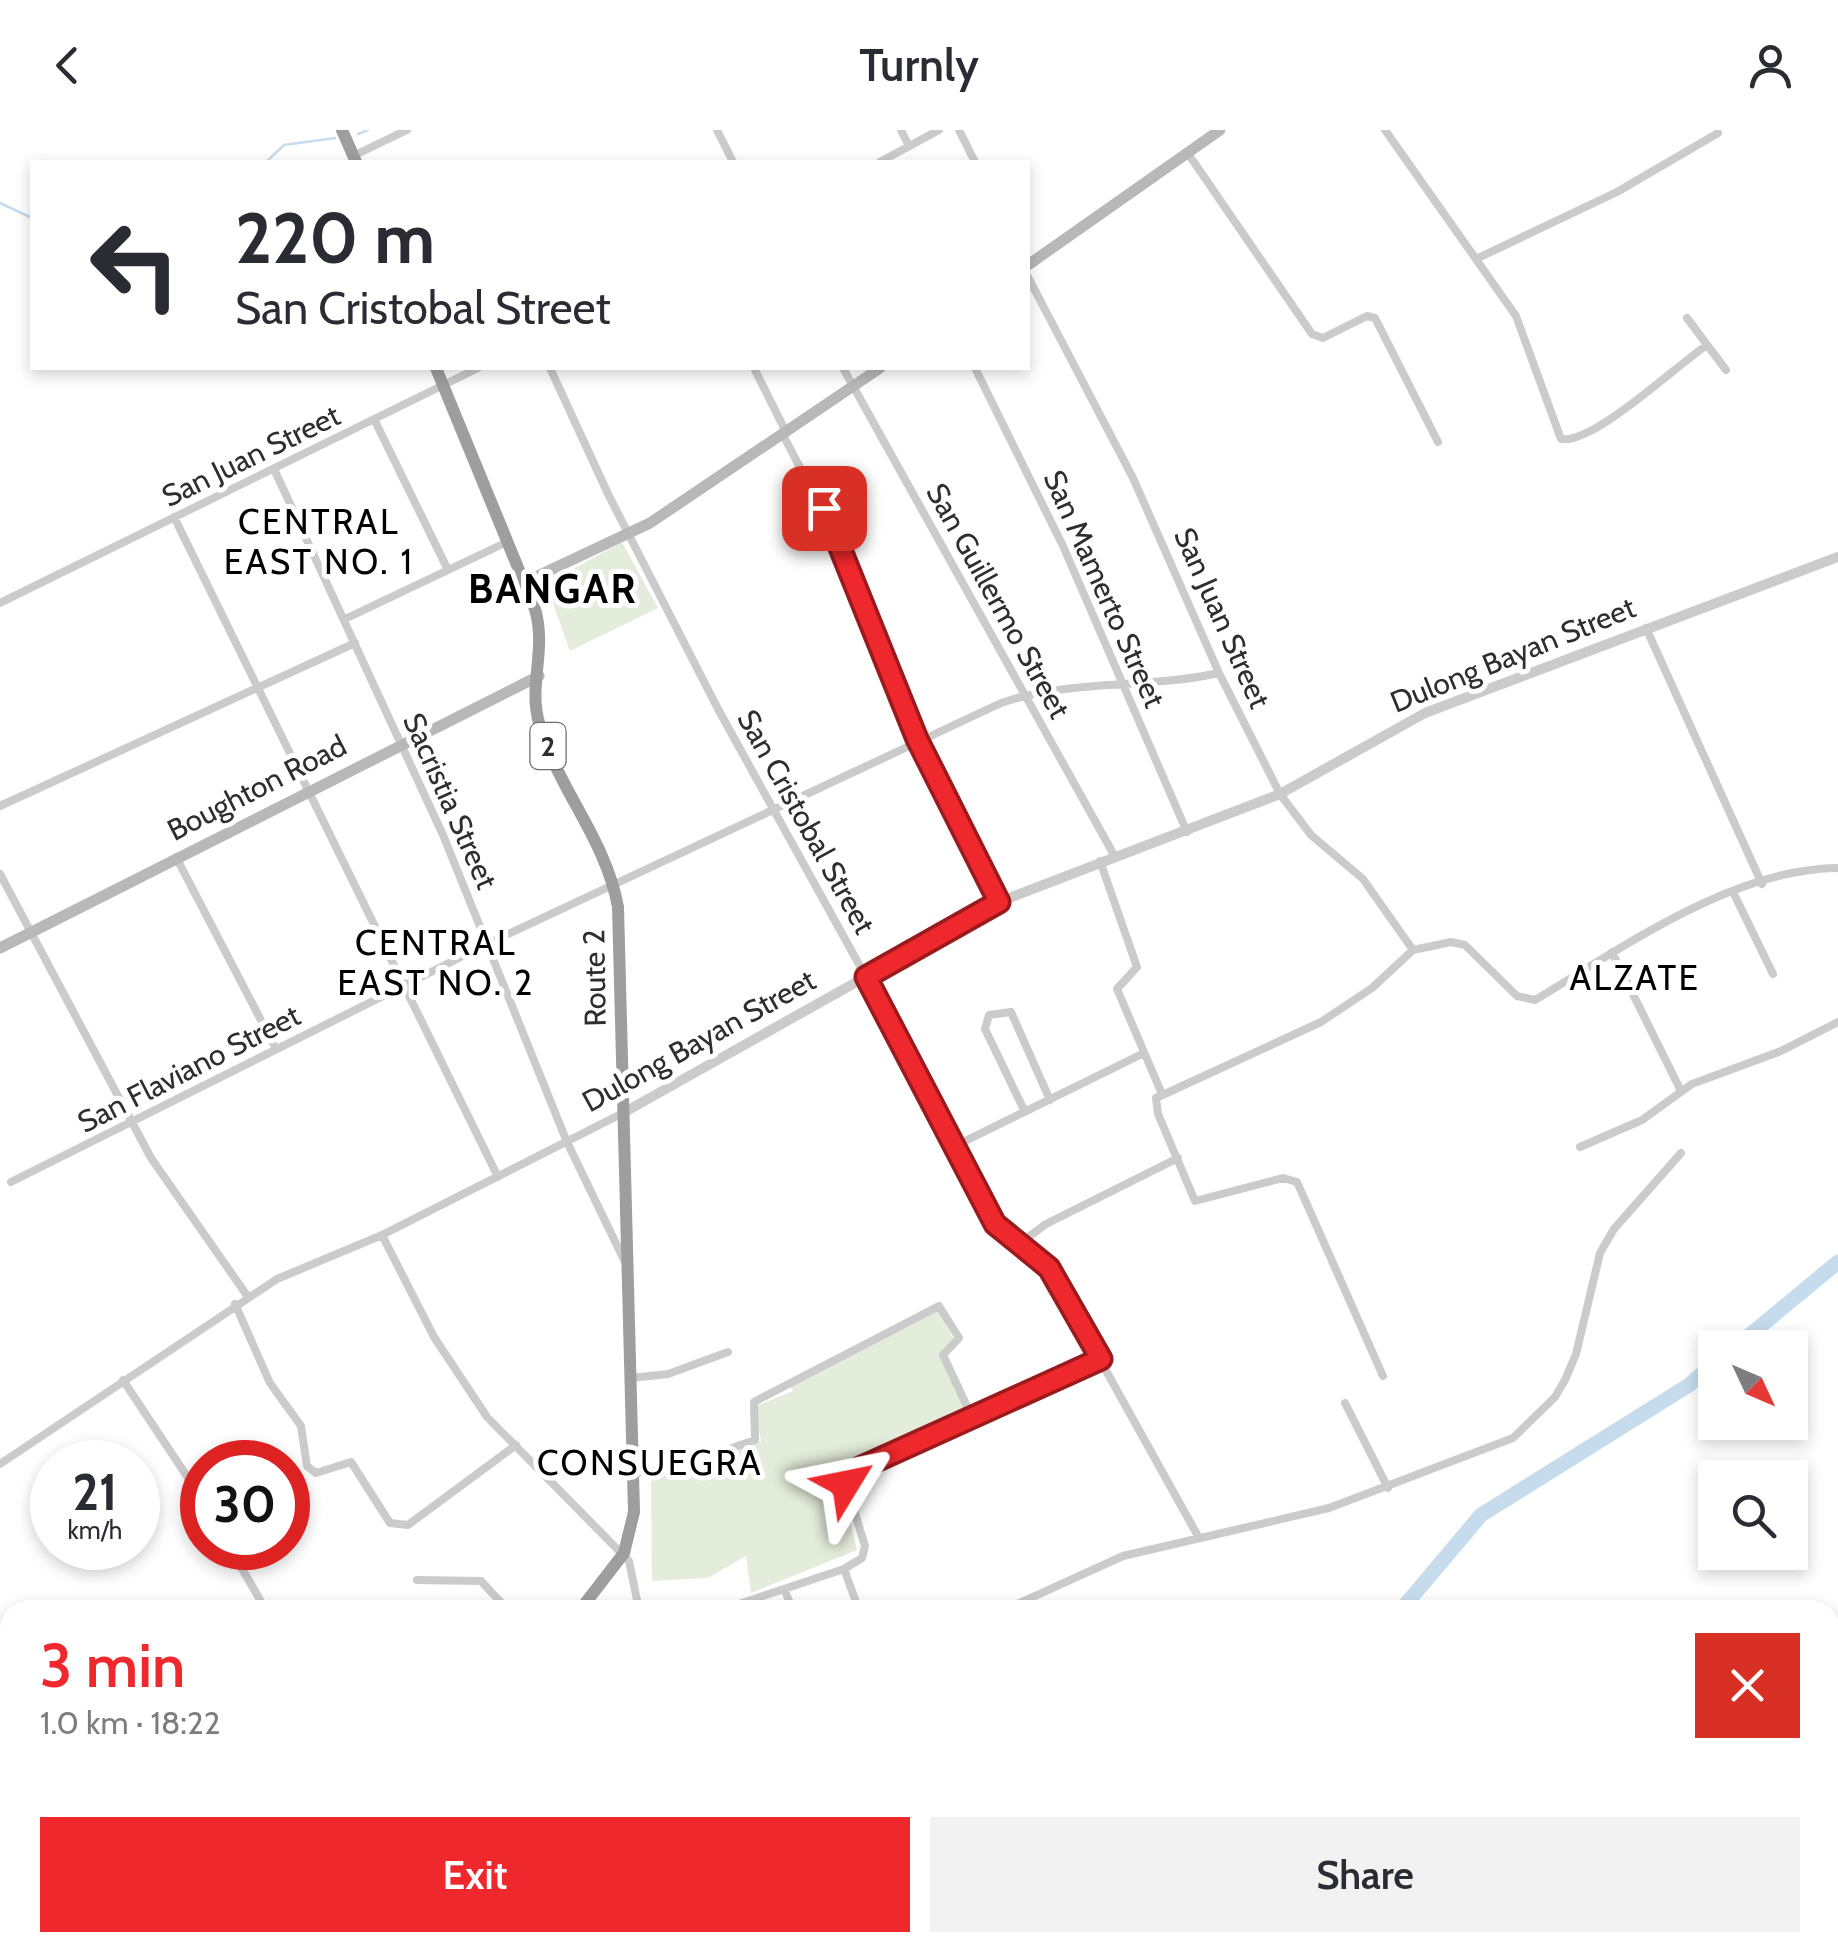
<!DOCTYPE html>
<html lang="en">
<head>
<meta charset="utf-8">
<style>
	body { margin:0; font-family:Cabin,sans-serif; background:#f2f2f3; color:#2b2b33; height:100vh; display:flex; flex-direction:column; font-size:38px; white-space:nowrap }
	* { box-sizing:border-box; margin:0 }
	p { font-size:32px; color:#7c7c81 }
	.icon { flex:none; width:55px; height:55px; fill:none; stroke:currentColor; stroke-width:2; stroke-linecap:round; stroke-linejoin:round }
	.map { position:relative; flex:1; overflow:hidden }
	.drawer { position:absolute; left:0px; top:1470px; width:1840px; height:352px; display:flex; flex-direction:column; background:#fff; border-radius:30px 30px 0 0; box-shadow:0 5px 15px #0003 }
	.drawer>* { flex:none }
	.top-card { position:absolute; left:30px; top:30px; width:1000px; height:210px; border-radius:0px; box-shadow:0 5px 15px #0003; background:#fff; color:#2b2b33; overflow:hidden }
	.needle { width:65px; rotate:134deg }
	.controls { position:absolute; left:1698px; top:1200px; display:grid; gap:20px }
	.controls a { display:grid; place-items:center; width:110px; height:110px; border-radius:0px; background:#fff; box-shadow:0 5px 15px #0003; font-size:50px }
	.speed { position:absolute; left:30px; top:1310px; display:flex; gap:20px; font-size:50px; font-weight:700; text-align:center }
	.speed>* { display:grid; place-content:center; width:130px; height:130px; border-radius:50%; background:#fff; box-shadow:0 5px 15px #0003; line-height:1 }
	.speed small { font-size:25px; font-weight:400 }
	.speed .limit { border:15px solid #d22; background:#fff; color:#111 }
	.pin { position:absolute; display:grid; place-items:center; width:85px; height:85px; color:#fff; margin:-42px; border-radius:20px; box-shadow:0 5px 15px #0006 }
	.me { position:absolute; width:110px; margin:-55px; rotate:55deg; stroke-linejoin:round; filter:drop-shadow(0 0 8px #0008) }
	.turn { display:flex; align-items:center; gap:35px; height:210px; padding:0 40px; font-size:45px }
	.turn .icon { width:130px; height:130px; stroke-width:2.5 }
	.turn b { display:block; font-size:70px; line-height:85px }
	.round { display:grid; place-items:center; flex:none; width:105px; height:105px; border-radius:0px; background:#f2f2f3 }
	.overview { display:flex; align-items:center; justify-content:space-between; height:170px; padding:0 40px }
	h1 { font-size:60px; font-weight:600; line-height:75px; color:#ee282c }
	.button { display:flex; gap:20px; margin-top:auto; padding:20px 40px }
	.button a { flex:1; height:115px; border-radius:0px; background:#ee282c; color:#fff; font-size:40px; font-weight:600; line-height:115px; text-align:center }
	.button a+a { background:#f2f2f3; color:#2b2b33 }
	header { display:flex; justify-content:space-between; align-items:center; height:130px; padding:0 40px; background:#fff; font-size:45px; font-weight:600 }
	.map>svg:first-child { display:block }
	.green { fill:#e4ecdb }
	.water { fill:#c6dced }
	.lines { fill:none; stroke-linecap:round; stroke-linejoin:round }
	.stream { stroke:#c6dced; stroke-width:2.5 }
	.river { stroke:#c6dced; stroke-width:15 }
	.minor { stroke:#cbcbcb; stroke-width:8 }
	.tertiary { stroke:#cbcbcb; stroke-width:10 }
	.secondary { stroke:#b8b8b8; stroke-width:11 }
	.trunk { stroke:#9e9e9e; stroke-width:12 }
	.route-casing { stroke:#9b1a1d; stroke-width:25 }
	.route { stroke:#ee282c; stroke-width:18 }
	.labels { text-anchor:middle; stroke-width:10; stroke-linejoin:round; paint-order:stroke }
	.shield { fill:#fff; stroke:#6d6d6d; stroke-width:2.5 }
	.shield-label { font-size:28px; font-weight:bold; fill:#2e2e2e }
	.street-label { font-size:30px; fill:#2e2e2e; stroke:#fff }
	.quarter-label { font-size:35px; letter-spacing:2.5px; fill:#000; stroke:#fff }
	.district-label { font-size:40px; font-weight:bold; letter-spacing:2.5px; fill:#000; stroke:#fff }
</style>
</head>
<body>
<header><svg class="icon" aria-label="back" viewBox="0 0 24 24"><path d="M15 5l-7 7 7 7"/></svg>Turnly<svg class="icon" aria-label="person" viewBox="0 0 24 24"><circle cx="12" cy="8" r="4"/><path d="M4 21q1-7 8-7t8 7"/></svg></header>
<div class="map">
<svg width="1838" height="1822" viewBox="0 0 1838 1822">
	<rect width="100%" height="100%" fill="#fff"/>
	<path class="green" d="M622,412L658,478L570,521L546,454Z
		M938,1179L955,1212L939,1226L968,1285L838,1340L857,1420L751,1463L746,1426L708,1448L652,1451L651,1348L761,1311L754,1277L793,1261L790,1256Z
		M541,1813H663L643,1822H545Z"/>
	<path class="water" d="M1830,1620L1838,1622V1771L1830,1772Z
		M702,1812H1149V1813L1121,1822H684Z"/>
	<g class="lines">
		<path class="stream" d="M358,4L368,0
			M266,32L284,15L335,8
			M0,73L32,88"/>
		<path class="river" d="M1734,1218L1838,1132
			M1401,1480L1481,1385L1689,1255L1715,1233
			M1830,1587L1838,1584"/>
		<path class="minor" d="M717,0L733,32
			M901,0L909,16
			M959,0L975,32
			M1385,0L1516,186L1561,309C1594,314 1677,235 1707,215
			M1187,22L1312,204L1323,208L1367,186L1375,188L1438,312
			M353,26L407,0
			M880,32L939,0
			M1478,128L1617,62L1718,3
			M1028,147L1133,348L1219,543L1280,664L1311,705L1363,749L1413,820
			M1687,188L1726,240
			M550,238L609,366L718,579L866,847L973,1055L1002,1102L1049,1138L1199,1408
			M754,238L785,300
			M843,238L1114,725
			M975,238L1063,416L1187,702
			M375,291L448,440
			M782,303L847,427L917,609L999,772
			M274,339L443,705L567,1012L624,1130
			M174,387L498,1047
			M0,473L478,238
			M345,489L507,412
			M1646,498L1762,754
			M0,676L355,513
			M176,727L276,919
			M1100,731L1137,837L1117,859L1162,964
			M0,744L151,1028L248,1167
			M1734,764L1773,844
			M1612,822L1681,961
			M1025,982L985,899L989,885L1011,882L1050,970
			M953,1017L1144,923
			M1580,1017L1642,990L1692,954L1781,921L1838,892
			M11,1052L489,813L1001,573C1071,549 1147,559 1219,543
			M382,1105L434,1207L487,1287L629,1431L639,1480
			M1019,1114L1046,1094L1178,1028
			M235,1174L270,1253L301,1296L307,1336L316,1343L351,1332L390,1393L408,1395L516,1315
			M1383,1246L1297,1052L1283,1048L1195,1071L1158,984L1156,968L1321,892L1372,858L1413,820L1451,812L1465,815L1517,866L1535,870C1622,818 1732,739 1838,738
			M631,1248L668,1244L728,1222
			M123,1250L202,1369
			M1345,1273L1388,1358
			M0,1334L277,1149L382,1105L623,983
			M635,1343L671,1339L755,1310L754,1272L939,1176L959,1208L943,1225L972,1287
			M230,1418L266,1480
			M844,1439L859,1480
			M417,1450L481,1451L508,1480
			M784,1459L793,1480
			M721,1480L844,1439L862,1428L865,1416L846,1354L860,1338L1101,1229
			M1004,1480L1123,1426L1329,1378L1513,1308L1555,1267L1565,1250L1576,1224L1600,1123L1614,1099L1681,1023
			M102,1812L105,1822
			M651,1822L673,1812"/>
		<path class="tertiary" d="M623,983L999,772L1280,664L1425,583L1838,427"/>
		<path class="secondary" d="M1028,135L1220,0
			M525,452L650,393L880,238
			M0,818L539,546"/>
		<path class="trunk" d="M342,0L356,32
			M436,238L535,479C547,521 528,554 539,593C557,658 606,709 618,777L634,1382L624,1423L580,1480
			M293,1822L300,1812"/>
	</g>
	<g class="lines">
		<g class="route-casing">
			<path id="route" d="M824,378L917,609L999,772L866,847L995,1094L1049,1138L1101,1229L860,1338L846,1354"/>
		</g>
		<use href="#route" class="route"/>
	</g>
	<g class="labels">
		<rect class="shield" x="530.5" y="593" width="35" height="46" rx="8"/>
		<g class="shield-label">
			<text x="548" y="626">2</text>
		</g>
		<g class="street-label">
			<text transform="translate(251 326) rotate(-26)" y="10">San Juan Street</text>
			<text transform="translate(1104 459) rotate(66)" y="10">San Mamerto Street</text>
			<text transform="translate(998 471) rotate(61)" y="10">San Guillermo Street</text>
			<text transform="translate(1222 488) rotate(66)" y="10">San Juan Street</text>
			<text transform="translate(1513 525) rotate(-22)" y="10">Dulong Bayan Street</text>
			<text transform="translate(257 658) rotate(-27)" y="10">Boughton Road</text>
			<text transform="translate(450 671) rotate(66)" y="10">Sacristia Street</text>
			<text transform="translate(806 692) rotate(61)" y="10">San Cristobal Street</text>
			<text transform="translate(595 848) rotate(-91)" y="10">Route 2</text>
			<text transform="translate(699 911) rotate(-29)" y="10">Dulong Bayan Street</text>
			<text transform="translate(189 939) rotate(-27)" y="10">San Flaviano Street</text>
		</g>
		<g class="quarter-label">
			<text x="319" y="404">CENTRAL<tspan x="319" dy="40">EAST NO. 1</tspan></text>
			<text x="436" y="825">CENTRAL<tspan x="436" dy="40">EAST NO. 2</tspan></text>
			<text x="1635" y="860">ALZATE</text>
			<text x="650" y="1345">CONSUEGRA</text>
		</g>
		<g class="district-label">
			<text x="553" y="473">BANGAR</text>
		</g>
	</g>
</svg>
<div class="controls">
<a><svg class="needle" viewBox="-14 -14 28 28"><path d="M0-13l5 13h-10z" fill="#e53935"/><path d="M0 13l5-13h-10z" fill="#7c7c81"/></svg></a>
<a><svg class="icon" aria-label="search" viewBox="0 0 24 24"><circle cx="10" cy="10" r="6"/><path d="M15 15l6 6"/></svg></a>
</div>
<div class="speed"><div>21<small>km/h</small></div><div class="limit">30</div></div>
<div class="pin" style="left:824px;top:378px;background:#d93025"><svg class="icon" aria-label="arrive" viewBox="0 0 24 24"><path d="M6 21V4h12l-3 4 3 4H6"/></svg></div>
<svg class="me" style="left:846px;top:1354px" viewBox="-20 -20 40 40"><path d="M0-17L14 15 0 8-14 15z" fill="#ee282c" stroke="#fff" stroke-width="4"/></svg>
<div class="top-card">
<div class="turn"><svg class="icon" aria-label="left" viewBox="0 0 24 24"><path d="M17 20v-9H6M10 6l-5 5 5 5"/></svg><div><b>220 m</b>San Cristobal Street</div></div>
</div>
<section class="drawer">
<div class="overview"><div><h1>3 min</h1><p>1.0 km · 18:22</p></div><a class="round" style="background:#d93025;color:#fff"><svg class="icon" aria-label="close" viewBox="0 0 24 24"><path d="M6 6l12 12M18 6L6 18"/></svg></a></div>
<div class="button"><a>Exit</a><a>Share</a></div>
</section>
</div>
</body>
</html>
